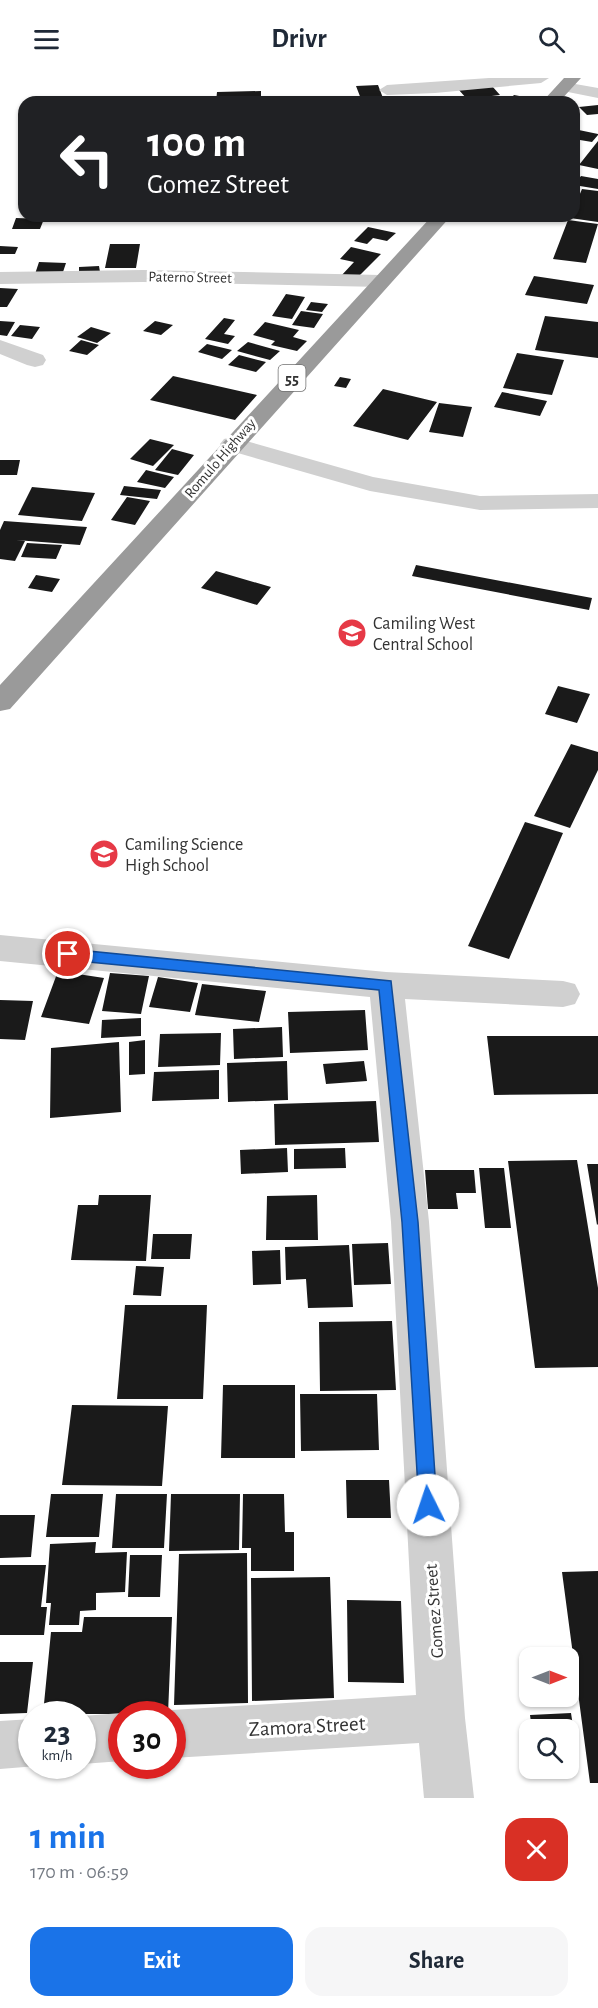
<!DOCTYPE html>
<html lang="en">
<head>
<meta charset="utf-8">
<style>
	body { margin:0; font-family:"Alegreya Sans",sans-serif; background:#f6f6f7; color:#1f2937; height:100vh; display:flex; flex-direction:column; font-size:22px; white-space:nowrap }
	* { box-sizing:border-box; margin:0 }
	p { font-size:20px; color:#747a83 }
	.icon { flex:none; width:33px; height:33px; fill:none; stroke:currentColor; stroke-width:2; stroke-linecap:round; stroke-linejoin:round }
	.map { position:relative; height:1720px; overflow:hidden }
	.drawer { display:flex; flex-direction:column; background:#fff; flex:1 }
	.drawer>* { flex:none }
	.guide { position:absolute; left:18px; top:18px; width:562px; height:126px; border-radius:18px; box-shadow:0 2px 4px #0004; background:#202124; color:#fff; overflow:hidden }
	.needle { width:39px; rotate:90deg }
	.buttons { position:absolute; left:519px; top:1569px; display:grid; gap:12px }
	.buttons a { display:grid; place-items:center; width:60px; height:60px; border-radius:12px; background:#fff; box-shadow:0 2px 4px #0004; font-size:30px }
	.speed { position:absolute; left:18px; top:1623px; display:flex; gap:12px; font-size:30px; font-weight:700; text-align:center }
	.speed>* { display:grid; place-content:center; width:78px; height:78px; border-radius:50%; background:#fff; box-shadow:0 2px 4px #0004; line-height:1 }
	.speed small { font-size:15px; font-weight:400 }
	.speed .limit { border:9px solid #d22; background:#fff; color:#111 }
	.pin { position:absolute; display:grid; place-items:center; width:51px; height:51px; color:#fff; margin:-26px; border:3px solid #fff; border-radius:50%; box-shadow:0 2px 6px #0007 }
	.me { position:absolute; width:66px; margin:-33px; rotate:356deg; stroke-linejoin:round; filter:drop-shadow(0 0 4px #0008) }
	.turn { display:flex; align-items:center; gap:21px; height:126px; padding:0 30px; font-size:27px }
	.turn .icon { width:78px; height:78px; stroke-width:2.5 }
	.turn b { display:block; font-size:42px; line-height:51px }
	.round { display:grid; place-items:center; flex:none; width:63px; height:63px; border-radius:18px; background:#f6f6f7 }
	.headline { display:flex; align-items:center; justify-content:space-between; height:102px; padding:0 30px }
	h1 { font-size:36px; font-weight:600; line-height:45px; color:#1a73e8 }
	.primary-button { display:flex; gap:12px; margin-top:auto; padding:12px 30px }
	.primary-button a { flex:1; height:69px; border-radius:18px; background:#1a73e8; color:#fff; font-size:24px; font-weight:600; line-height:69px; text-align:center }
	.primary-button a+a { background:#f6f6f7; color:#1f2937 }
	header { display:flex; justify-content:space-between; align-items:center; height:78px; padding:0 30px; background:#fff; font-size:27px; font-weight:600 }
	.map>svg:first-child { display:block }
	.building { fill:#1a1a1a }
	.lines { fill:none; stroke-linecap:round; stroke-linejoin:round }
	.minor { fill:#d0d0d0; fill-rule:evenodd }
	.highway { fill:#9a9a9a; fill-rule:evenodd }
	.route { fill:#1a73e8; stroke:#114b97; stroke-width:1.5 }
	.labels { text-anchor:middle; stroke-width:6; stroke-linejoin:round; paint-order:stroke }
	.far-street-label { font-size:15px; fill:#333; stroke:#fff }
	.shield { fill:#fff; stroke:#707070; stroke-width:1.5 }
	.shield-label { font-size:16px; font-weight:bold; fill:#333 }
	.poi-label { font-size:18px; fill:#333; stroke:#fff; text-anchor:start }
	.street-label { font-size:18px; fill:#333; stroke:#fff }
	.near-street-label { font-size:21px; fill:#333; stroke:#fff }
</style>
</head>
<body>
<header><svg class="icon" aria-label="menu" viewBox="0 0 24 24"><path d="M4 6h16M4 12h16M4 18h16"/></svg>Drivr<svg class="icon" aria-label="search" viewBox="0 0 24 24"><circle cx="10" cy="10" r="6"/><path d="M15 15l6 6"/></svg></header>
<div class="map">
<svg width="598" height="1720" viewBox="0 0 598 1720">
	<rect width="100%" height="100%" fill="#fff"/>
	<path class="building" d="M378,7L383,20L361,21L356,8Z
		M492,8L500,17L467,21L458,11Z
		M261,13V24H216L217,14Z
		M514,17L535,21L531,24H507Z
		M499,19L503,24H479L477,21Z
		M598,27V36L587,37L579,29Z
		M574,51L598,56V57L592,64L574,61Z
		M598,63V91L579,87Z
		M581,98L598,101V111L574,107Z
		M582,111L598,113V144L570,140L574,138V130Z
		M16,140L44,141L40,151H12Z
		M568,142L598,146L586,185L553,181Z
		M368,149L396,155L387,163L373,160L367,166L354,163Z
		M110,166H140L136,190H105Z
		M0,168L18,169L15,176H0Z
		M351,169L381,176L356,201L341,198L354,184L340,181Z
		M39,184L66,185L62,197L35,196Z
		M99,188L100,194L79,195V189Z
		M534,198L594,207L587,226L525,217Z
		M0,210L18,211L7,229H0Z
		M286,216L305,219L292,241L272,238Z
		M311,224L328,226L322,234L306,232Z
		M301,233L323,236L314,250L292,247Z
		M545,238L598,244V280L535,272Z
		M224,240L235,242L224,256L235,258L228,266L205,261Z
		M0,243L15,244L7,258L0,257Z
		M155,243L173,247L161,257L143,253Z
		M265,244L299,252L293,259L307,263L297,273L271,267L275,263L253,257Z
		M20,247L40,249L32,261L11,258Z
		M91,249L111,255L97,265L77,259Z
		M81,262L99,267L87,277L69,273Z
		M248,264L280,273L270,282L237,273Z
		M207,266L232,272L222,281L198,274Z
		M517,275L564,282L552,317L503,310Z
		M239,277L266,284L256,294L228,287Z
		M173,298L257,317L235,342L150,322Z
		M340,299L351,301L346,310L334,308Z
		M383,311L437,324L408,362L353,348Z
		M502,314L547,323L540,338L494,329Z
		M439,325L472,329L463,359L429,354Z
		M150,361L174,367L153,388L130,381Z
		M172,371L194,377L178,397L155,392Z
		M0,382H20L17,397H0Z
		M146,392L174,399L165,410L137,404Z
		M124,408L161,412L157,421L120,417Z
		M32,409L95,415L82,443L18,437Z
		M127,419L150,423L135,447L111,442Z
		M4,443L87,449L80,467L16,462L25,463L15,483L0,481V452Z
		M27,465L62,467L56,481L21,479Z
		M416,487L592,520L589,532L412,498Z
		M216,493L271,509L257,527L201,510Z
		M36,497L60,501L52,514L28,510Z
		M558,608L590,616L577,645L545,636Z
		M571,666L598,674V692L570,750L534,738Z
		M525,744L563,755L509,881L468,868Z
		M58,893L104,900L89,946L41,939Z
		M110,895L149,898L141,936L102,933Z
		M158,899L198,905L190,934L149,929Z
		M202,906L266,913L259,944L195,937Z
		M0,922L33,923L25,962L0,961Z
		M365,932L368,972L290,975L288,934Z
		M141,940V958L101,960L102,942Z
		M282,949L283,979L234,981L233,951Z
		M221,955L220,987L158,989L160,956Z
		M487,958H598V1016L494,1017Z
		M145,962V996L129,997V964Z
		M119,964L121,1034L50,1040L51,970Z
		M287,983L288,1022L228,1024L227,985Z
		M364,983L367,1003L326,1006L323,986Z
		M219,992V1021L152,1023L154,994Z
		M376,1023L379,1064L275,1067L274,1026Z
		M287,1070L288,1094L241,1096L240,1072Z
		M345,1070L346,1090L294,1091V1071Z
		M577,1082L598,1210V1289L535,1290L508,1083Z
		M587,1086H598V1146L597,1147Z
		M479,1090H504L511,1150H485Z
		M425,1092H474L476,1115H456L458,1131H428Z
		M99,1117H151L146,1183L71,1182L78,1127H98Z
		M317,1117L318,1162H266L267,1118Z
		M153,1156H192L190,1181H151Z
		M388,1165L391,1206L354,1207L352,1166Z
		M349,1167L353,1229L308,1230L306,1201L286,1202L285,1169Z
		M280,1172L281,1206L253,1207L252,1173Z
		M136,1188L164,1189L161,1218L133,1217Z
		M125,1227H207L203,1321H117Z
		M392,1243L396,1312L320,1313L319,1244Z
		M223,1307H295V1380H221Z
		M300,1316H377L379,1372L301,1373Z
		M72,1327L168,1328L162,1408L62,1407Z
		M346,1402H389L391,1440H347Z
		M51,1416H103L99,1459H46Z
		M116,1416H167L164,1470H112Z
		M171,1416H240L239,1472L169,1473Z
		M243,1416H284L285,1454H294V1493H251V1470H242Z
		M0,1437H35L31,1479L0,1480Z
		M96,1464L95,1475L127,1474L125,1514L96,1515V1532L80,1533L79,1547H49L51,1525H46L50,1466Z
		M247,1475L248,1625L174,1627L179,1476Z
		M130,1477H162L160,1519H128Z
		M0,1487H46L41,1529H47L44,1557H0Z
		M598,1493V1705H590L562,1494Z
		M330,1499L334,1620L252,1623L251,1500Z
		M347,1522L401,1523L404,1605L348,1604Z
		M84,1539H172L168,1636H43L51,1554H82Z
		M0,1584H33L27,1635L0,1636Z
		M571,1635L579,1688L568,1689V1652H532L530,1637Z"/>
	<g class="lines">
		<path class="minor" d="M489,0H549L541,5L435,15L387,17L379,12L387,7Z
			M564,4L598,10V20L558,12L556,9Z
			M143,192L381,197L388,199L391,203L388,207L381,209L143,204L0,206V194Z
			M0,262L43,277L46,282L43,287L35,289L27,287L0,276Z
			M232,359L373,399L480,418L598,416V430L480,432L370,413L224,371L220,366L224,361Z
			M0,857L386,894L563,903L575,906L580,916L575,926L563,929L405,921L429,1144L465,1640L474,1720H424L419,1665L172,1680V1636H160L172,1632L416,1617L391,1144L370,919L0,883Z
			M122,1635L126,1636H122V1683L82,1686V1638Z
			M32,1641V1688H37L0,1691V1643Z"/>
		<path class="highway" d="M564,0H581L559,24H542Z
			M432,138H451L10,631L0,633V607Z"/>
	</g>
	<path class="route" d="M68,871L391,903L418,1144L437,1427L434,1434L428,1436L421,1434L419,1427L402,1144L379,912L68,882L61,876Z"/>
	<defs>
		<g id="school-disc" transform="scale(1.5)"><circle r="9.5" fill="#e63946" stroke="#fff"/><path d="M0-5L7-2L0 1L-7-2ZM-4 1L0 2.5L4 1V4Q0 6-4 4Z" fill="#fff"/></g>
	</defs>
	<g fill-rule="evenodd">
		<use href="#school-disc" x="352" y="555"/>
		<use href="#school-disc" x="104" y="776"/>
	</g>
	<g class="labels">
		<g class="far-street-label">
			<text transform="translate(190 199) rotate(1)" y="5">Paterno Street</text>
			<text transform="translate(220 380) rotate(-49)" y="5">Romulo Highway</text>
		</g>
		<rect class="shield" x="278.5" y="287" width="27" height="26" rx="4.5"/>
		<g class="shield-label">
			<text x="292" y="306">55</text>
		</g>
		<g class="poi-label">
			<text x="373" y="551">Camiling West<tspan x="373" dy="21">Central School</tspan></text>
			<text x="125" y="772">Camiling Science<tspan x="125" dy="21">High School</tspan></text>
		</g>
		<g class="street-label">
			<text transform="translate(434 1533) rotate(-94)" y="6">Gomez Street</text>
		</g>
		<g class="near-street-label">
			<text transform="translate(307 1648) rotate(-3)" y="7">Zamora Street</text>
		</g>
	</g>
</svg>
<div class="buttons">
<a><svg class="needle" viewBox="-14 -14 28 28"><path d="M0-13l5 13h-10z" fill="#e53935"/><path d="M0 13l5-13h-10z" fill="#747a83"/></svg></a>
<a><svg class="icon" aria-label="search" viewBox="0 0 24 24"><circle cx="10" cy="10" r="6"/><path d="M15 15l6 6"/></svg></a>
</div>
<div class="speed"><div>23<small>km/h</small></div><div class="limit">30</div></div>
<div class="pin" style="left:68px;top:876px;background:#d93025"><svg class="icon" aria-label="arrive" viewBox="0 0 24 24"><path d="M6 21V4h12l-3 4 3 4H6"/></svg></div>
<svg class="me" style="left:428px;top:1427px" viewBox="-20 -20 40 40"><circle r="19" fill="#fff"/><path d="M0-13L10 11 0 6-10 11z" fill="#1a73e8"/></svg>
<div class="guide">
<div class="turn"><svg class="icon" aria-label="left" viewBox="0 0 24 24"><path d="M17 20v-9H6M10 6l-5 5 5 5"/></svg><div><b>100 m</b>Gomez Street</div></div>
</div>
</div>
<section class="drawer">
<div class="headline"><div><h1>1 min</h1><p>170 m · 06:59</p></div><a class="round" style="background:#d93025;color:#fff"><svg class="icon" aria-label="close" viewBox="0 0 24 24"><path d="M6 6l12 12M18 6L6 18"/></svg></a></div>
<div class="primary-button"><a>Exit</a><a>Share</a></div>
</section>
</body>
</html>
